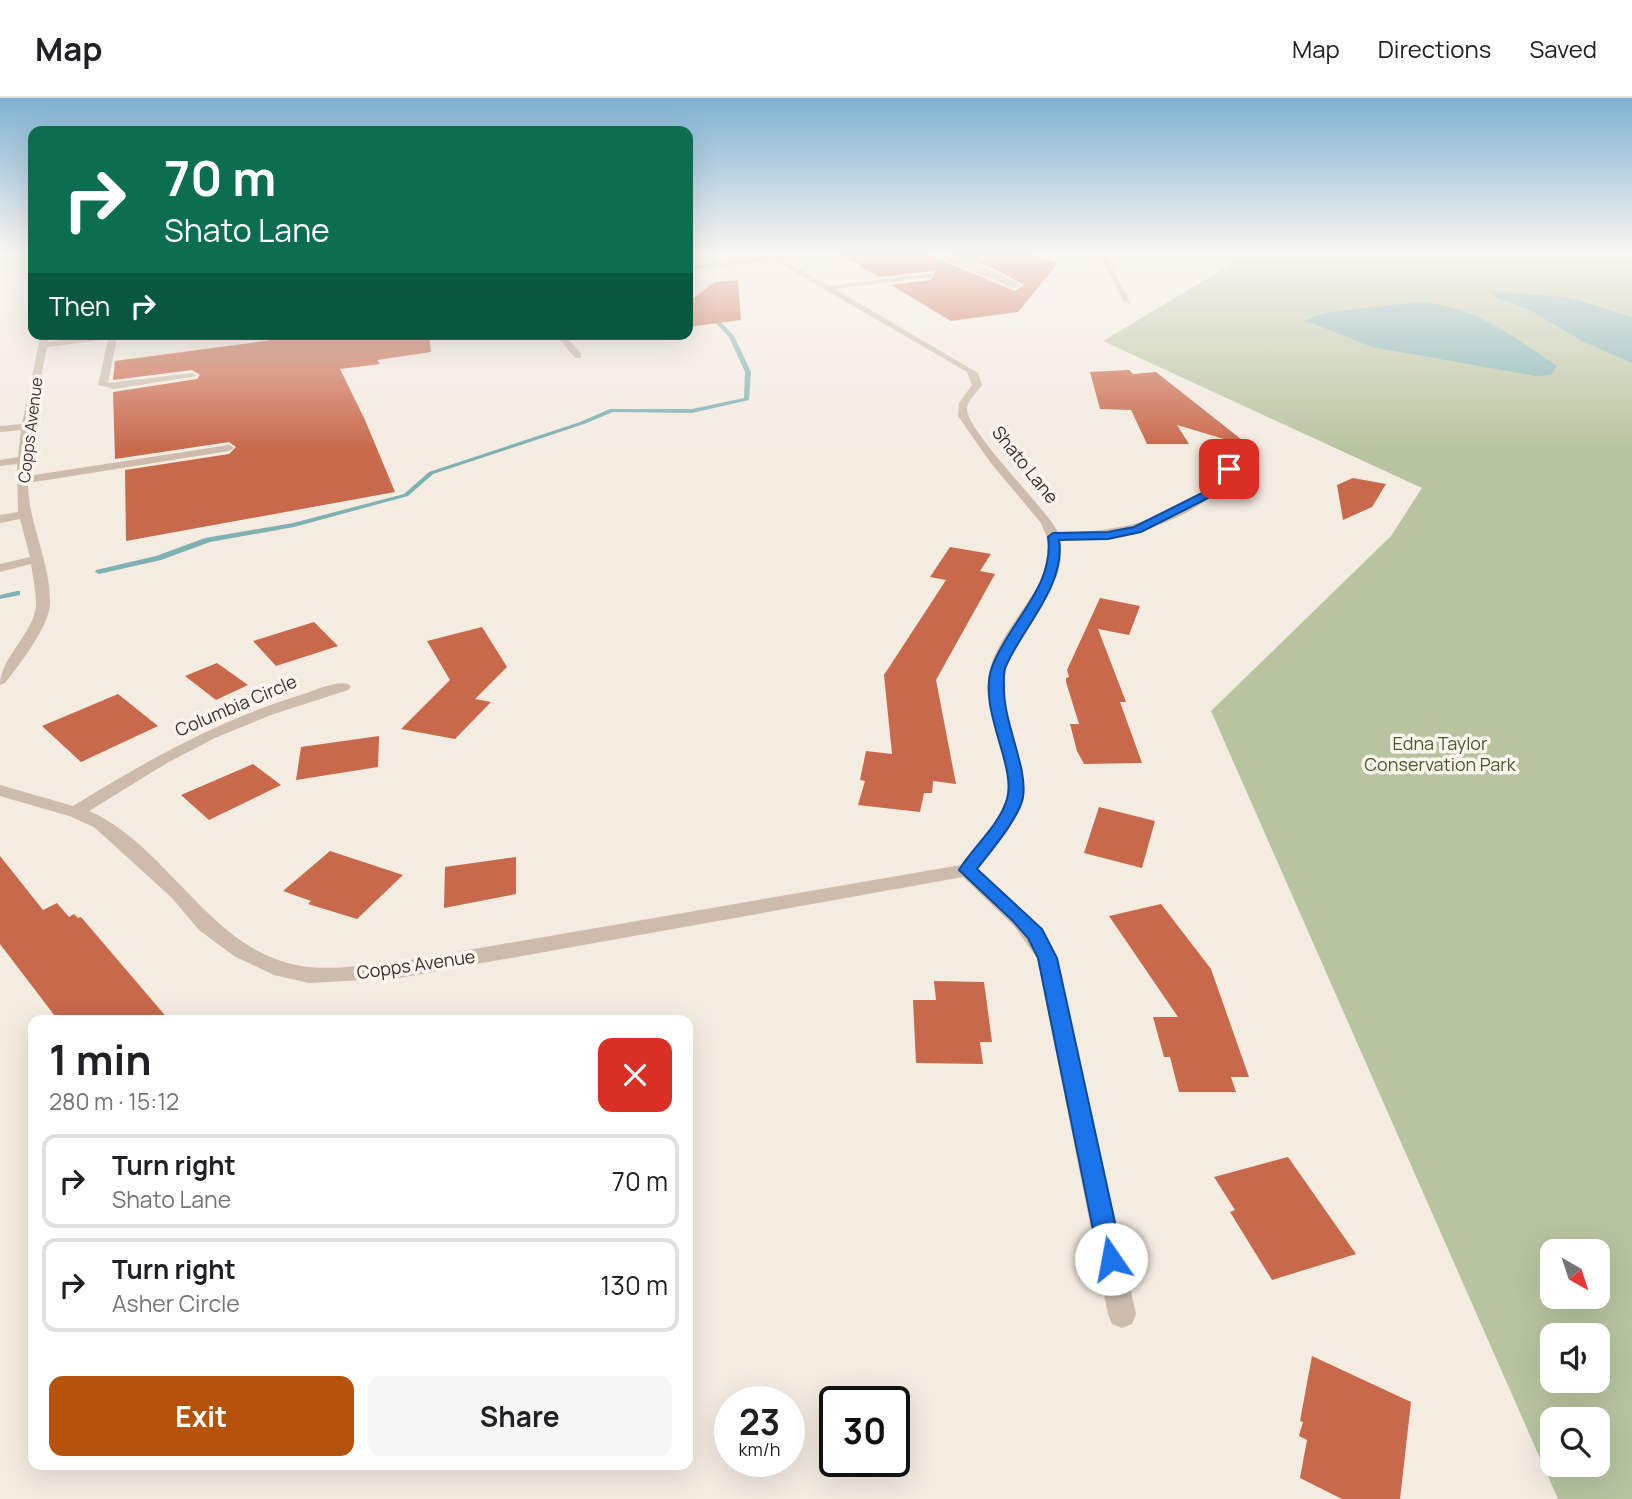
<!DOCTYPE html>
<html lang="en">
<head>
<meta charset="utf-8">
<style>
	body { margin:0; font-family:Manrope,sans-serif; background:#f6f6f6; color:#202124; height:100vh; display:flex; flex-direction:column; font-size:26px; white-space:nowrap }
	* { box-sizing:border-box; margin:0 }
	p { font-size:23px; color:#757577 }
	.icon { flex:none; width:38px; height:38px; fill:none; stroke:currentColor; stroke-width:2; stroke-linecap:round; stroke-linejoin:round }
	.map { position:relative; flex:1; overflow:hidden }
	.details { position:absolute; left:28px; top:917px; width:665px; height:455px; display:flex; flex-direction:column; background:#fff; border-radius:14px; box-shadow:0 7px 28px #0002 }
	.details>* { flex:none }
	.banner { position:absolute; left:28px; top:28px; width:665px; height:214px; border-radius:14px; box-shadow:0 7px 28px #0002; background:#0b6e4f; color:#fff; overflow:hidden }
	.needle { width:46px; rotate:141deg }
	.fabs { position:absolute; left:1540px; top:1141px; display:grid; gap:14px }
	.fabs a { display:grid; place-items:center; width:70px; height:70px; border-radius:14px; background:#fff; box-shadow:0 7px 28px #0002; font-size:35px }
	.speed { position:absolute; left:714px; top:1288px; display:flex; gap:14px; font-size:35px; font-weight:700; text-align:center }
	.speed>* { display:grid; place-content:center; width:91px; height:91px; border-radius:50%; background:#fff; box-shadow:0 7px 28px #0002; line-height:1 }
	.speed small { font-size:18px; font-weight:400 }
	.speed .limit { border:4px solid #111; border-radius:10px; background:#fff; color:#111 }
	.pin { position:absolute; display:grid; place-items:center; width:60px; height:60px; color:#fff; margin:-30px; border-radius:14px; box-shadow:0 4px 10px #0006 }
	.me { position:absolute; width:77px; margin:-38px; rotate:348deg; stroke-linejoin:round; filter:drop-shadow(0 0 5px #0008) }
	.turn { display:flex; align-items:center; gap:24px; height:147px; padding:0 21px; font-size:32px }
	.turn .icon { width:91px; height:91px; stroke-width:2.5 }
	.turn b { display:block; font-size:49px; line-height:60px }
	.then { display:flex; align-items:center; height:66px; padding:0 21px; background:#0003; gap:14px; font-size:26px }
	.round { display:grid; place-items:center; flex:none; width:74px; height:74px; border-radius:14px; background:#f6f6f6 }
	.overview { display:flex; align-items:center; justify-content:space-between; height:119px; padding:0 21px }
	h1 { font-size:42px; font-weight:700; line-height:52px }
	.action { display:flex; gap:14px; margin-top:auto; padding:14px 21px }
	.action a { flex:1; height:80px; border-radius:14px; background:#b45309; color:#fff; font-size:28px; font-weight:700; line-height:80px; text-align:center }
	.action a+a { background:#f6f6f6; color:#202124 }
	ul { padding:0; list-style:none }
	li { display:flex; align-items:center; gap:21px; height:94px; margin:0 14px 10px; padding:0 7px; border:4px solid #e0e0e0; border-radius:14px }
	li div { flex:1 }
	li b { display:block; font-size:26px }
	li em { font-style:normal }
	header { display:flex; align-items:center; gap:42px; box-sizing:border-box; height:98px; padding:0 35px; background:#fff; border-bottom:2px solid #e0e0e0 }
	header strong { font-size:33px }
	nav { display:flex; gap:38px; margin-inline-start:auto; font-size:24px }
	.map>svg:first-child { display:block }
	.green { fill:#b8c4a0; fill-rule:evenodd }
	.water { fill:#7fb0b2 }
	.lines { fill:none; stroke-linecap:round; stroke-linejoin:round }
	.stream { fill:#7fb0b2; fill-rule:evenodd }
	.building { fill:#c8694b }
	.minor { fill:#cdbbac; fill-rule:evenodd }
	.route { fill:#1a73e8; stroke:#114b97; stroke-width:2 }
	.labels { text-anchor:middle; stroke-width:7; stroke-linejoin:round; paint-order:stroke }
	.far-street-label { font-size:16px; fill:#3b302b; stroke:#fbf5ee }
	.street-label { font-size:18px; fill:#3b302b; stroke:#fbf5ee }
	.park-label { font-size:18px; fill:#4a5a2e; stroke:#fbf5ee }
</style>
</head>
<body>
<header>
<strong>Map</strong>
<nav><a>Map</a><a>Directions</a><a>Saved</a></nav>
</header>
<div class="map">
<svg width="1632" height="1401" viewBox="0 0 1632 1401">
	<rect width="100%" height="100%" fill="#f4ebe1"/>
	<path class="green" d="M1219,156H1632V1401H1558L1211,613L1391,438L1422,390L1103,243L1235,164ZM1552,1153H1598V1199H1552ZM1552,1237H1598V1283H1552ZM1552,1321H1598V1367H1552Z"/>
	<path class="water" d="M1489,193L1568,199L1632,219V265L1582,243L1528,211L1497,200Z
		M1418,204C1476,208 1511,237 1557,268L1551,277L1536,278L1372,249L1304,222L1329,214Z"/>
	<g class="lines">
		<path class="stream" d="M688,205L720,223L734,238L751,274L749,302L692,315L613,314L584,326L433,376L408,398L294,429L210,444L161,462L99,476L95,474L96,472L156,458L205,440L293,425L404,396L429,374L580,324L610,311H692L744,300L745,274L729,239L716,225L688,208Z
			M17,493H20V497L0,501V497Z"/>
	</g>
	<path class="building" d="M836,156H927L1015,193L1024,187L991,169L950,156H1032L1057,166L1018,214L951,223L891,187L931,182L936,173L879,179L859,168L862,167Z
		M738,182L741,222L688,229V204L715,184Z
		M317,236H429L431,254L377,262L380,266L340,271L365,322L395,394L126,443L125,372L229,356L236,349L229,344L115,361L113,294L197,281L200,277L192,272L113,282L115,263Z
		M1129,272L1133,276L1156,274L1251,349L1177,327L1189,346H1147L1131,312L1100,311L1090,274Z
		M1353,380L1386,386L1372,409L1343,422L1337,387Z
		M950,449L991,456L980,473L995,476L936,582L956,686L933,683L932,695H924L920,714L858,707L865,683L860,682L866,653L892,656L884,577L946,482L930,479Z
		M1100,500L1140,508L1129,537L1098,531L1126,604H1120L1142,665L1084,666L1077,653L1070,626H1079L1066,584V580L1069,579L1067,572Z
		M314,524L338,548L276,568L253,543Z
		M482,529L507,569L475,601L491,604L455,641L401,631L450,582L427,543Z
		M217,565L248,587L216,602L185,578Z
		M118,596L158,628L81,664L42,628Z
		M379,638L378,669L296,682L301,649Z
		M253,666L281,687L209,722L181,697Z
		M1099,709L1155,723L1142,770L1084,755Z
		M330,753L403,777L357,821L308,806L311,803L283,793Z
		M0,758L43,812L57,805L69,819L74,816L78,820L81,819L169,922H58L0,846Z
		M516,759V796L444,810L445,769Z
		M1161,806L1211,871L1249,979H1231L1236,994H1179L1170,959H1164L1153,919H1178L1109,818Z
		M934,883L984,884L992,944H980L983,966L916,965L913,902H936Z
		M1288,1059L1356,1156L1272,1182L1230,1114L1235,1112L1214,1079Z
		M1312,1258L1411,1304L1400,1401H1342L1300,1380L1307,1342L1299,1338L1303,1324L1300,1323Z"/>
	<g class="lines">
		<path class="minor" d="M765,156H813L782,161L829,188L934,175L931,179L835,191L978,275L982,287C977,294 968,302 967,310C965,332 1044,408 1058,434C1115,436 1193,419 1225,369L1235,371C1204,424 1118,444 1061,442V462L1057,478L1004,571V604L1023,673L1024,701L1007,734L978,771L1029,818L1057,860L1136,1216L1132,1226L1122,1230L1112,1226L1108,1216L1037,860L1014,828L963,779L399,880L309,885L274,877L234,858L199,832L172,800L94,729L69,718L0,698V687L73,708C150,661 220,621 307,595C319,591 336,583 348,586L351,589L348,592L271,617L215,640L167,665L89,713C170,748 213,859 308,869C337,872 370,866 399,864L961,767C977,747 1000,726 1006,701C1017,662 982,618 989,576C994,544 1029,508 1043,478L1050,447L1041,425L990,364L958,318L959,305L972,287L967,274L774,162L688,172V168L768,159Z
			M930,156C952,154 1002,175 1021,188L1014,190Z
			M1099,156H1105L1131,206L1124,204Z
			M41,236H49L48,244L109,236H136L117,240L108,285L192,275L197,278L114,291L98,287L108,241L47,249L32,325L28,378L229,347L234,350L229,353L28,385C28,426 51,464 50,506C49,529 19,567 5,585L0,587C0,559 35,535 36,506C36,493 33,479 31,466L0,474V466L30,459L20,421L0,425V417L18,414L17,366L0,368V362L18,359L21,332L0,334V328L22,326Z
			M555,236H564L581,256V260H575Z"/>
	</g>
	<linearGradient id="sky" x2="0" y2="1"><stop stop-color="#7eb2d2"/><stop offset="0.44" stop-color="#faf6f2"/><stop offset="1" stop-color="#faf6f2" stop-opacity="0"/></linearGradient>
	<rect width="1632" height="352" fill="url(#sky)"/>
	<path class="route" d="M1225,369L1234,371L1225,388L1218,395L1141,434L1108,441L1059,442C1066,487 1023,529 1006,568C1003,574 1004,582 1004,589C1003,624 1028,670 1023,699C1020,719 989,755 977,771L1042,831L1057,860L1123,1161L1119,1169L1111,1173L1102,1169L1099,1161L1038,860L1028,840L1013,823L959,772C973,749 999,728 1007,701C1017,668 977,610 992,569C1008,525 1055,489 1048,439L1053,435L1108,434L1134,429L1210,391Z"/>
	<g class="labels">
		<g class="far-street-label">
			<text transform="translate(30 332) rotate(-83)" y="6">Copps Avenue</text>
		</g>
		<g class="street-label">
			<text transform="translate(1025 367) rotate(51)" y="6">Shato Lane</text>
			<text transform="translate(236 608) rotate(-23)" y="6">Columbia Circle</text>
			<text transform="translate(416 867) rotate(-8)" y="6">Copps Avenue</text>
		</g>
		<g class="park-label">
			<text x="1440" y="652">Edna Taylor<tspan x="1440" dy="21">Conservation Park</tspan></text>
		</g>
	</g>
</svg>
<div class="fabs">
<a><svg class="needle" viewBox="-14 -14 28 28"><path d="M0-13l5 13h-10z" fill="#e53935"/><path d="M0 13l5-13h-10z" fill="#757577"/></svg></a>
<a><svg class="icon" aria-label="sound" viewBox="0 0 24 24"><path d="M4 9h4l5-4v14l-5-4H4zM17 9q2 3 0 6"/></svg></a>
<a><svg class="icon" aria-label="search" viewBox="0 0 24 24"><circle cx="10" cy="10" r="6"/><path d="M15 15l6 6"/></svg></a>
</div>
<div class="speed"><div>23<small>km/h</small></div><div class="limit">30</div></div>
<div class="pin" style="left:1229px;top:371px;background:#d93025"><svg class="icon" aria-label="arrive" viewBox="0 0 24 24"><path d="M6 21V4h12l-3 4 3 4H6"/></svg></div>
<svg class="me" style="left:1111px;top:1161px" viewBox="-20 -20 40 40"><circle r="19" fill="#fff"/><path d="M0-13L10 11 0 6-10 11z" fill="#1a73e8"/></svg>
<div class="banner">
<div class="turn"><svg class="icon" aria-label="right" viewBox="0 0 24 24"><path d="M7 20v-9h11M14 6l5 5-5 5"/></svg><div><b>70 m</b>Shato Lane</div></div>
<div class="then">Then<svg class="icon" aria-label="right" viewBox="0 0 24 24"><path d="M7 20v-9h11M14 6l5 5-5 5"/></svg></div>
</div>
<section class="details">
<div class="overview"><div><h1>1 min</h1><p>280 m · 15:12</p></div><a class="round" style="background:#d93025;color:#fff"><svg class="icon" aria-label="close" viewBox="0 0 24 24"><path d="M6 6l12 12M18 6L6 18"/></svg></a></div>
<ul>
<li><svg class="icon" aria-label="right" viewBox="0 0 24 24"><path d="M7 20v-9h11M14 6l5 5-5 5"/></svg><div><b>Turn right</b><p>Shato Lane</p></div><em>70 m</em></li>
<li><svg class="icon" aria-label="right" viewBox="0 0 24 24"><path d="M7 20v-9h11M14 6l5 5-5 5"/></svg><div><b>Turn right</b><p>Asher Circle</p></div><em>130 m</em></li>
</ul>
<div class="action"><a>Exit</a><a>Share</a></div>
</section>
</div>
</body>
</html>
